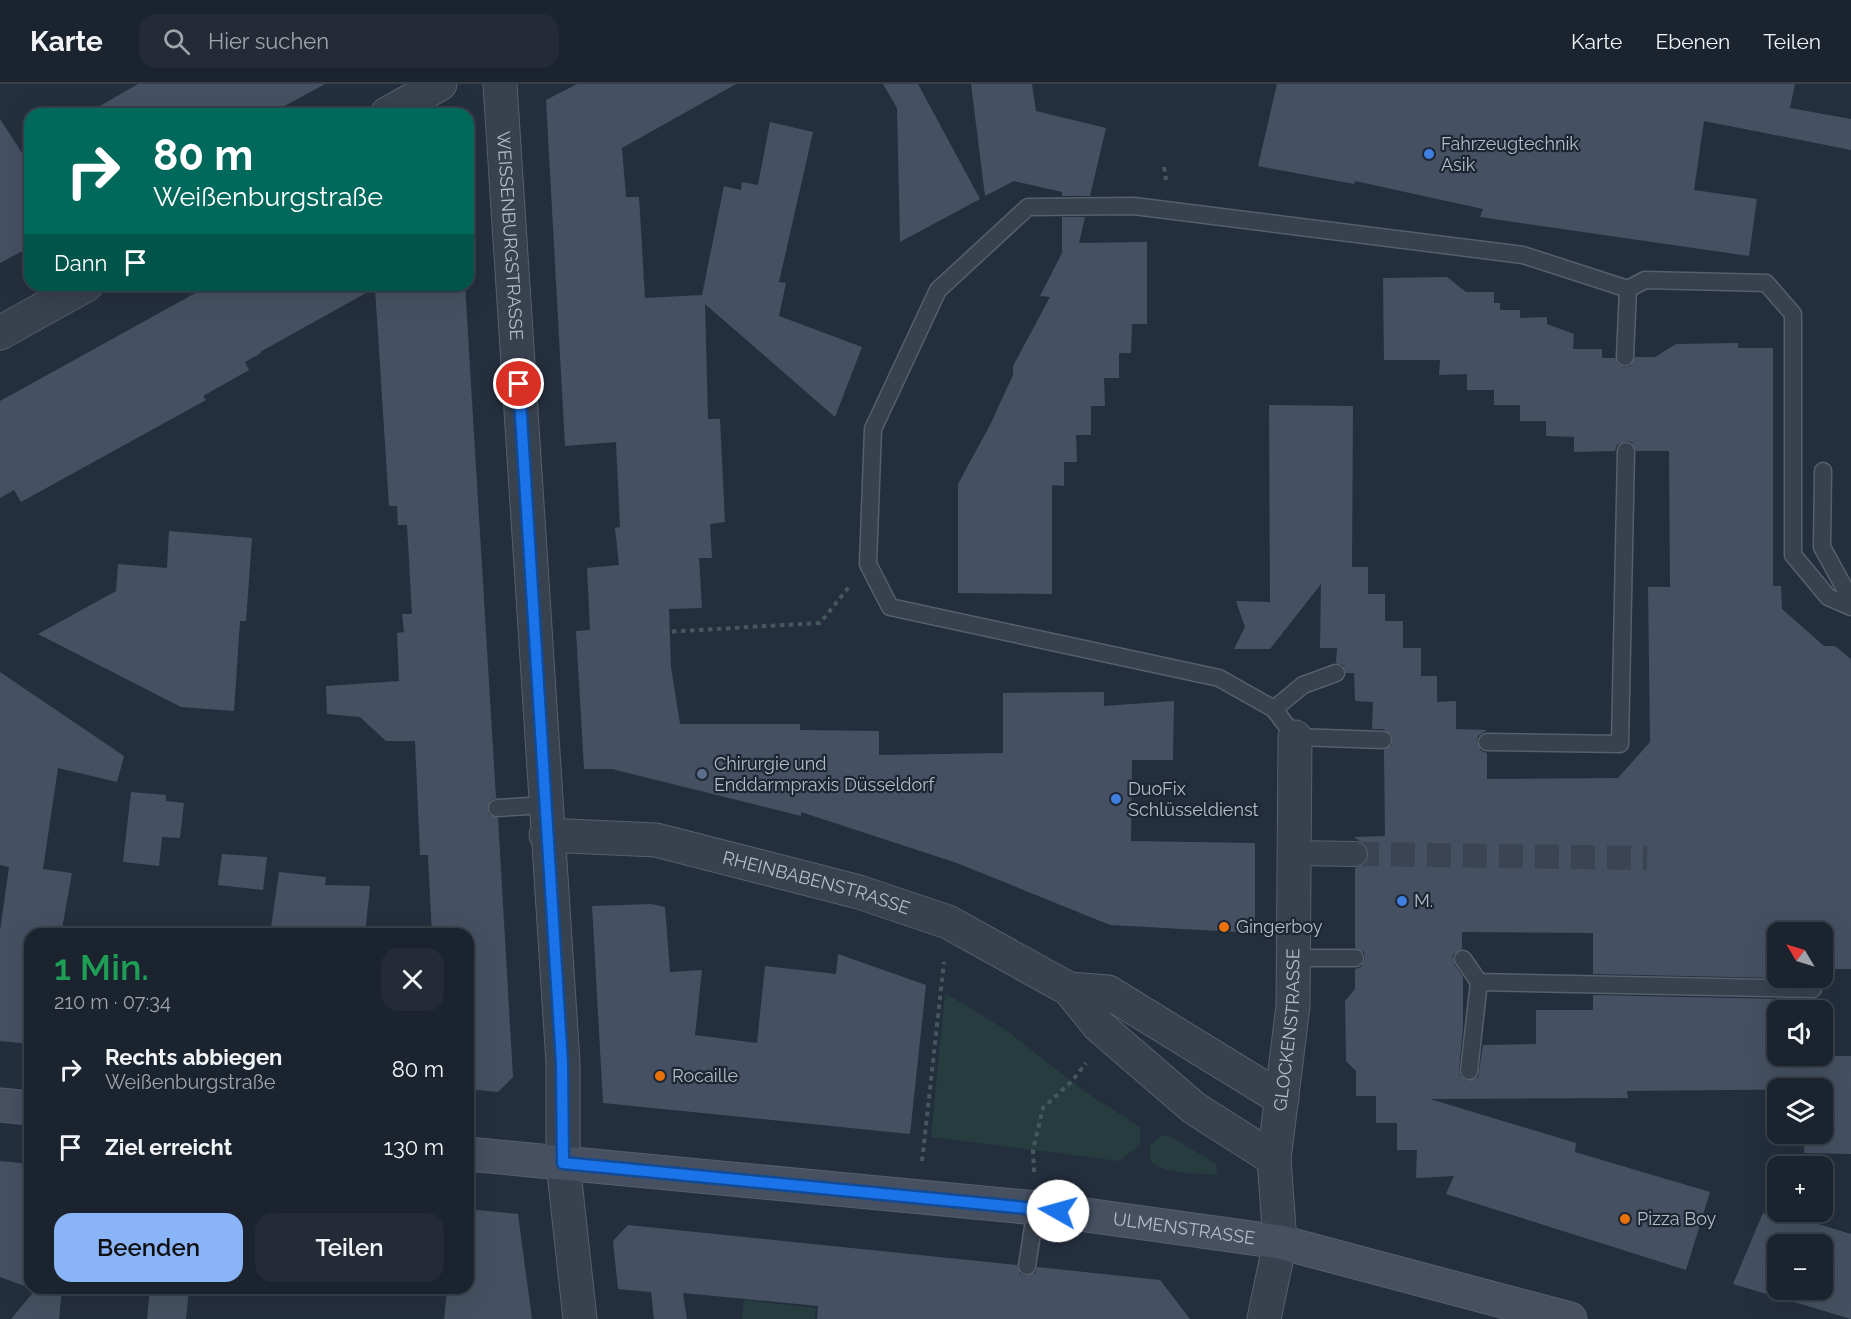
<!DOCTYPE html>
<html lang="de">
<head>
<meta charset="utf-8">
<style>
	body { margin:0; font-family:Raleway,sans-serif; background:#242b36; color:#f1f3f6; height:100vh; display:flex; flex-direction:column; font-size:22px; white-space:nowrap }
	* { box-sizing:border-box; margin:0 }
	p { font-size:20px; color:#a0a4aa }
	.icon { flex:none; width:33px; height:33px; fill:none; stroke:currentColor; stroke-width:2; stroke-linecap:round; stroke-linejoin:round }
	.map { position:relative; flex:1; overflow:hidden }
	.side { position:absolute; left:24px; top:844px; width:450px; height:366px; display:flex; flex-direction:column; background:#1b232e; border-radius:18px; box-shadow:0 6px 24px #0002,0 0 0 2px #39404a }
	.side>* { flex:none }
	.hud { position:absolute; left:24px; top:24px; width:450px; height:183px; border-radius:18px; box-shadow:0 6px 24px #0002,0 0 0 2px #39404a; background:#00695c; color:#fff; overflow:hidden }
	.needle { width:39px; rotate:308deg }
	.tools { position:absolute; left:1767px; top:838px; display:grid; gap:12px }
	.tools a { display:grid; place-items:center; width:66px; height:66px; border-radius:12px; background:#1b232e; box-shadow:0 6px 24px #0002,0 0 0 2px #39404a; font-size:30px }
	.pin { position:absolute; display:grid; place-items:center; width:51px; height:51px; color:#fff; margin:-26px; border:3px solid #fff; border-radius:50%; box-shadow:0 2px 6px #0007 }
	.me { position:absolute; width:66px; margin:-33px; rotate:277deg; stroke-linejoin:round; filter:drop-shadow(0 0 4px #0008) }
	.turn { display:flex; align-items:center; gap:21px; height:126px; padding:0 30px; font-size:27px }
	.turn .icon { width:78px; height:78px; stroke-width:2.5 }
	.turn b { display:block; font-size:42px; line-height:51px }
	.then { display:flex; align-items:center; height:57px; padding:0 30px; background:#0003; gap:12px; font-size:22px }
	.round { display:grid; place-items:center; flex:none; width:63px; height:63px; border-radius:18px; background:#242b36 }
	.headline { display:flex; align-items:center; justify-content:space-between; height:102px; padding:0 30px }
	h1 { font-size:36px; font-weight:600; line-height:45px; color:#1e9e55 }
	.action { display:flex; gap:12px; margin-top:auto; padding:12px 30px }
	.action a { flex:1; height:69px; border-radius:18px; background:#8ab4f8; color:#111; font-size:24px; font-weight:600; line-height:69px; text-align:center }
	.action a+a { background:#242b36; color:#f1f3f6 }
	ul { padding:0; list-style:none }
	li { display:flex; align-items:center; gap:18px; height:78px; padding:0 30px }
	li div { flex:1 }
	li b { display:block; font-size:22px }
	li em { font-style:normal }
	header { display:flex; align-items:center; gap:36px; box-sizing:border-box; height:84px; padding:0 30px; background:#1b232e; border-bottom:2px solid #39404a }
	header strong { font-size:28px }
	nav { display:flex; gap:33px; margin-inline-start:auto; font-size:21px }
	.search { width:420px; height:54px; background:#242b36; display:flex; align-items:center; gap:15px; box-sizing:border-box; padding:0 21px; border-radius:18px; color:#a0a4aa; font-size:22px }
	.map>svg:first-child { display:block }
	.green { fill:#263c3f }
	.building { fill:#455162; fill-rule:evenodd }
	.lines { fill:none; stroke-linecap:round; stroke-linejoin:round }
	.pedestrian-tunnel { stroke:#3a4453; stroke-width:24; stroke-dasharray:24 12; stroke-linecap:butt }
	.service-casing { stroke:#565f6c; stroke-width:19 }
	.pedestrian-casing { stroke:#565f6c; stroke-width:26 }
	.minor-casing { stroke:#565f6c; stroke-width:35 }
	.secondary-casing { stroke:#565f6c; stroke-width:35 }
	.path { stroke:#44595c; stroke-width:4; stroke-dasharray:4.5 4.5; stroke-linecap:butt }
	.service { stroke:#38414e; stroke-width:16 }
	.pedestrian { stroke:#38414e; stroke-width:24 }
	.minor { stroke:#38414e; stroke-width:33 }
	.secondary { stroke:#465061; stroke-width:33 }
	.route-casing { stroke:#114b97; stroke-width:15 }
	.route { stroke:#1a73e8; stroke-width:10 }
	.shop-dot { fill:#3f7fe0; stroke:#1d2633; stroke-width:2 }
	.service-dot { fill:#5c6f8a; stroke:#1d2633; stroke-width:2 }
	.food-dot { fill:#e8710a; stroke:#1d2633; stroke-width:2 }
	.labels { text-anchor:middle; stroke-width:4.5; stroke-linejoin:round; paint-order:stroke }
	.poi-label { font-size:18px; fill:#b4bcc9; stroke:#1d2633; text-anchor:start }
	.street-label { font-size:18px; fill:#b4bcc9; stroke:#1d2633 }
</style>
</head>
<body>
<header>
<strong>Karte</strong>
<div class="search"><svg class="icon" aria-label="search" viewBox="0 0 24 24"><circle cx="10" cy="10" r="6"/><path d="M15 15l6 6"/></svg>Hier suchen</div>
<nav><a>Karte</a><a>Ebenen</a><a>Teilen</a></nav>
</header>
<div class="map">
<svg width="1851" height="1235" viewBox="0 0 1851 1235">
	<rect width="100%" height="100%" fill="#242f3e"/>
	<path class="green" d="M945,909L1006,946L1084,1007L1140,1043V1061L1119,1077L931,1053Z
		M1168,1051L1216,1080L1217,1091C1203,1090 1164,1089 1154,1080C1149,1075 1150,1069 1150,1062L1161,1052Z
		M744,1216L816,1224L815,1235H742Z"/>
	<path class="building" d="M138,0H325L270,30H86Z
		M577,0H736L622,64L626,113H639L645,214L702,211L724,102L741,106L742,98L758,101L770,38L813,48L779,198L786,199L779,232L862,263L835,333L705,220L708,335H720L725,438L710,440L712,474H699L702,524L669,525L671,583L680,640H800V646L879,647V671L1003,669V609L1104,608V622L1174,617L1173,676H1132L1131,757L1255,759V849L1110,841L957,779L801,728V732L612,685H584L576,547L590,546L587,484L619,481L615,444L620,443L616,358L565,362L546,16Z
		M883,0H918L980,115L900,158L897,24Z
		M971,0H1032L1036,27L1106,44L1090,112H1062V108L1014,97L985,112Z
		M1277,0H1795L1790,24L1851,35V66L1704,37L1694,106L1757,115L1749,172L1480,133L1483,125L1355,97L1354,100L1258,82Z
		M0,35L30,81V163L0,179Z
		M1062,133H1085L1079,159L1147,158V240H1132L1131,269H1119V294H1104L1105,322H1091V351H1076L1077,378H1064V402L1052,401V510L958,509V400L990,341L1013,291V282L1050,213L1040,212L1062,169Z
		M1447,193L1466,208H1494V219H1500V226H1520V234L1547,233V240L1574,250L1573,265H1602V274H1615L1619,281L1624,283L1630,282L1635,273H1655L1676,260L1738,259V264H1773V502H1781L1782,525L1824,562H1835L1851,575V885H1822V849H1778V894L1593,890V849L1462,848V865L1453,871L1454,880L1463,893V944L1459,986L1460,992L1467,997L1478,993L1483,961L1536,960V926H1593V911L1778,915V972H1851V1070L1804,1069L1805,1050H1822V1005L1627,1007L1628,1014L1430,1015L1576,1059L1575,1068L1710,1108L1686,1186L1446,1110L1454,1092L1416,1094L1417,1066H1397V1039H1376V1012H1356V987L1346,977L1345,917L1355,905V885L1361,883L1365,875L1364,868L1355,864V784L1367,778L1369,770L1367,763L1354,753L1385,752L1384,666L1392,661V652L1383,645H1372L1373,618L1355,617L1354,589H1346L1343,581L1336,579L1337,564H1320L1321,500L1270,565H1234L1245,543L1236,517L1270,518L1269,321L1353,322L1352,483H1368V510H1385V537H1403V564H1421V592H1437V618L1456,617V645L1487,646L1478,652L1477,658L1481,667L1487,669V695L1618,694L1650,658L1648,503H1670L1669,367H1636L1632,358L1626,357L1617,361L1615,367L1574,368V353L1546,352V337H1520V321H1494V306H1467V290L1439,291L1440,276H1384L1383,194Z
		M210,201H465L496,714L491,716L487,724L489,730L498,734L513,993L498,1008L468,1005V850H432L428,771H420L415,657H386L360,633L327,630L326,602L399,597L397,549L404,548L402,530H412L407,441H398L397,422H389L375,204L260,268L261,269L245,278L249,286L203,312L206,316L21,418L14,406L0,414V317Z
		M169,447L252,454L246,537H240L234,627L181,623L38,550L116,507L118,480L167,484Z
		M0,588L124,672L117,698L58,684L43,785L72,789L61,850H30V960L0,957V847L9,783L0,781Z
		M131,708L166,711V717L184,719L180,754L162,753L159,782L123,778Z
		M222,770L267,773L263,806L218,801Z
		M279,788L326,793L325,801L370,802L365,850H270Z
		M651,820L665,823L670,888L702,886L695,951L757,959L765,882L836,890L838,870L926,901L910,1050L603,1019L592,822Z
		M0,1077L30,1080V1204L0,1193Z
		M468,1125L518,1130L532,1235H444L447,1204H468Z
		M1763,1129L1785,1135L1786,1130L1851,1150V1235L1733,1200ZM1778,1161H1822V1206H1778Z
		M628,1141L1017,1181L1020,1190L1026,1192L1035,1189L1037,1183L1160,1196L1190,1235H817L818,1222L683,1209L687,1235H654L651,1208L618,1205L613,1157Z
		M37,1204H62L59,1235H11Z
		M150,1204H189L186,1235H147Z"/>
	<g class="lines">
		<path class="pedestrian-tunnel" d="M1355,770L1647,774"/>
		<g class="service-casing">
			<path id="service" d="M1625,273L1628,205
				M1823,387L1822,463L1851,516
				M1274,625L1303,601L1336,589
				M1383,656L1295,653L1274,625L1219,594L890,523L868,480L873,345L938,206L1028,123L1134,122L1523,171L1628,205L1645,196L1766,199L1793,230V471L1828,513L1851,523
				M1487,658L1620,660L1626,367
				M497,724L546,721
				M1294,874H1355
				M1463,875L1479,898L1469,987
				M1479,898L1813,905
				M1027,1182L1036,1124"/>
		</g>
		<g class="pedestrian-casing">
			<path id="pedestrian" d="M1294,769L1355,770"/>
		</g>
		<g class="minor-casing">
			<g id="minor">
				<path id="s1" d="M500,0L563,979V1079L580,1235"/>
				<path d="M387,30L440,0"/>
				<path d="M0,249L86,201"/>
				<path id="s2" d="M546,751L656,756L859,808L948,838L1069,905L1099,942L1194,1024L1274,1075"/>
				<path d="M1069,905L1108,908L1282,1015"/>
				<path id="s3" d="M1264,1235L1280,1158L1274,1075L1293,922L1295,653"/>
			</g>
		</g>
		<g class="secondary-casing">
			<g id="secondary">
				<path d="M0,1021L30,1024"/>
				<path id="s4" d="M468,1070L1036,1124L1280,1158L1570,1235"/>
			</g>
		</g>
		<path class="path" d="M1164,83L1166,96
			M663,548L820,539L849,503
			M922,1077L944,878
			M1034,1088L1033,1066L1043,1024L1072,997L1086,979"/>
		<use href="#service" class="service"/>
		<use href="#pedestrian" class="pedestrian"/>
		<use href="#minor" class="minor"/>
		<use href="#secondary" class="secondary"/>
	</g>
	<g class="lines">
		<g class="route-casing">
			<path id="route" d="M519,300L562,979L563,1079L1058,1127"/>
		</g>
		<use href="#route" class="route"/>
	</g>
	<g class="shop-dot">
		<circle cx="1429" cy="70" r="6"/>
		<circle cx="1116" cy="715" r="6"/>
		<circle cx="1402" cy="817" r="6"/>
	</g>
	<circle class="service-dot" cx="702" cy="690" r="6"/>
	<g class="food-dot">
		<circle cx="1224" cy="843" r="6"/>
		<circle cx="660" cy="992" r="6"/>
		<circle cx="1625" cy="1135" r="6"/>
	</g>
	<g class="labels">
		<g class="poi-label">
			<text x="1441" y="66">Fahrzeugtechnik<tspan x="1441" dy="21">Asik</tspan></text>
			<text x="714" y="686">Chirurgie und<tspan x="714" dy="21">Enddarmpraxis Düsseldorf</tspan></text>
			<text x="1128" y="711">DuoFix<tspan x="1128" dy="21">Schlüsseldienst</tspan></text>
			<text x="1414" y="823">M.</text>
			<text x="1236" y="849">Gingerboy</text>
			<text x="672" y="998">Rocaille</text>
			<text x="1637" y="1141">Pizza Boy</text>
		</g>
		<g class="street-label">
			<text dy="6" stroke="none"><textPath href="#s1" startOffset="152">WEISSENBURGSTRASSE</textPath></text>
			<text dy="6" stroke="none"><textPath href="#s2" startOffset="276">RHEINBABENSTRASSE</textPath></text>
			<text dy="6" stroke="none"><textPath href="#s3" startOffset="292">GLOCKENSTRASSE</textPath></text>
			<text dy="6" stroke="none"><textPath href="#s4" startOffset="720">ULMENSTRASSE</textPath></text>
		</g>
	</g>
</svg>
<div class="tools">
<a><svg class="needle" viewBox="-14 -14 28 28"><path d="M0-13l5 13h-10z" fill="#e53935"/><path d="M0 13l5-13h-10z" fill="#a0a4aa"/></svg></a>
<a><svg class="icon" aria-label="sound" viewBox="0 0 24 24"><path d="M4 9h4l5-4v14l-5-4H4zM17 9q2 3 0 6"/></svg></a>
<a><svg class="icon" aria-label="layers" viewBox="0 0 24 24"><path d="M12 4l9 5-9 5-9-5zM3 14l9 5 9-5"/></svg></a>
<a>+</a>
<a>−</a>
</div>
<div class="pin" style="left:519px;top:300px;background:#d93025"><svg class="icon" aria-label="arrive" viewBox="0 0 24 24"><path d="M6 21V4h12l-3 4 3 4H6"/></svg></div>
<svg class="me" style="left:1058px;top:1127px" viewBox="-20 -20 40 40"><circle r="19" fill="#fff"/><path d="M0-13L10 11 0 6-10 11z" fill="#1a73e8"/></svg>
<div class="hud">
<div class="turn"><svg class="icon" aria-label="right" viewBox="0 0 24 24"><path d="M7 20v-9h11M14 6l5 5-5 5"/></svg><div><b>80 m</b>Weißenburgstraße</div></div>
<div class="then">Dann<svg class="icon" aria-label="arrive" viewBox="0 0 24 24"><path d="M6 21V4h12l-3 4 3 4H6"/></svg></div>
</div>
<section class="side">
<div class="headline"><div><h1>1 Min.</h1><p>210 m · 07:34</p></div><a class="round"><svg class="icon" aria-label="close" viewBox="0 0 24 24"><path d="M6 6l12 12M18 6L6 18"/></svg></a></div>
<ul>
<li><svg class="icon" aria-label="right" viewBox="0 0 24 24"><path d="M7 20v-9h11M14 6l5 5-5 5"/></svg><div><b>Rechts abbiegen</b><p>Weißenburgstraße</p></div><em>80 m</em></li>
<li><svg class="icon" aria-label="arrive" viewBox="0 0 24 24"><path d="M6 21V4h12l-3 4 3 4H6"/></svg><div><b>Ziel erreicht</b></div><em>130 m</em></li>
</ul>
<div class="action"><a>Beenden</a><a>Teilen</a></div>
</section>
</div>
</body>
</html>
